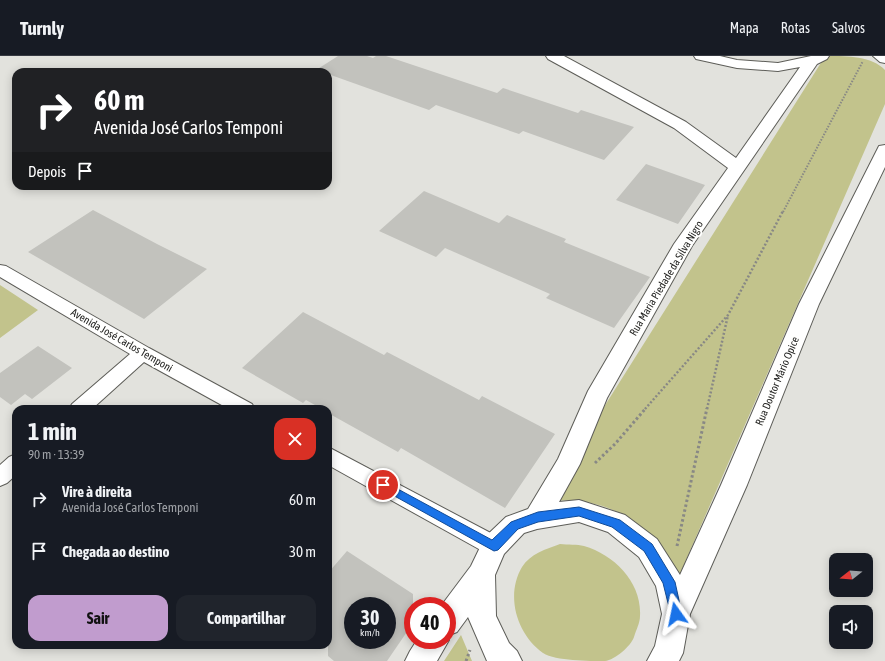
<!DOCTYPE html>
<html lang="pt">
<head>
<meta charset="utf-8">
<style>
	body { margin:0; font-family:"Asap Condensed",sans-serif; background:#20242c; color:#f1f3f6; height:100vh; display:flex; flex-direction:column; font-size:15px; white-space:nowrap }
	* { box-sizing:border-box; margin:0 }
	p { font-size:13px; color:#9ea1a6 }
	.icon { flex:none; width:22px; height:22px; fill:none; stroke:currentColor; stroke-width:2; stroke-linecap:round; stroke-linejoin:round }
	.map { position:relative; flex:1; overflow:hidden }
	.details { position:absolute; left:12px; top:349px; width:320px; height:244px; display:flex; flex-direction:column; background:#171b24; border-radius:12px; box-shadow:0 2px 10px #0003 }
	.details>* { flex:none }
	.banner { position:absolute; left:12px; top:12px; width:320px; height:122px; border-radius:12px; box-shadow:0 2px 10px #0003; background:#202124; color:#fff; overflow:hidden }
	.needle { width:26px; rotate:253deg }
	.fabs { position:absolute; left:829px; top:497px; display:grid; gap:8px }
	.fabs a { display:grid; place-items:center; width:44px; height:44px; border-radius:8px; background:#171b24; box-shadow:0 2px 10px #0003; font-size:20px }
	.speed { position:absolute; left:344px; top:541px; display:flex; gap:8px; font-size:20px; font-weight:700; text-align:center }
	.speed>* { display:grid; place-content:center; width:52px; height:52px; border-radius:50%; background:#171b24; box-shadow:0 2px 10px #0003; line-height:1 }
	.speed small { font-size:10px; font-weight:400 }
	.speed .limit { border:6px solid #d22; background:#fff; color:#111 }
	.pin { position:absolute; display:grid; place-items:center; width:34px; height:34px; color:#fff; margin:-17px; border:2px solid #fff; border-radius:50%; box-shadow:0 1px 4px #0007 }
	.me { position:absolute; width:44px; margin:-22px; rotate:348deg; stroke-linejoin:round; filter:drop-shadow(0 0 3px #0008) }
	.turn { display:flex; align-items:center; gap:14px; height:84px; padding:0 16px; font-size:18px }
	.turn .icon { width:52px; height:52px; stroke-width:2.5 }
	.turn b { display:block; font-size:28px; line-height:34px }
	.then { display:flex; align-items:center; height:38px; padding:0 16px; background:#0003; gap:8px; font-size:15px }
	.round { display:grid; place-items:center; flex:none; width:42px; height:42px; border-radius:12px; background:#20242c }
	.summary { display:flex; align-items:center; justify-content:space-between; height:68px; padding:0 16px }
	h1 { font-size:24px; font-weight:700; line-height:30px }
	.cta { display:flex; gap:8px; margin-top:auto; padding:8px 16px }
	.cta a { flex:1; height:46px; border-radius:12px; background:#c19cce; color:#111; font-size:16px; font-weight:700; line-height:46px; text-align:center }
	.cta a+a { background:#20242c; color:#f1f3f6 }
	ul { padding:0; list-style:none }
	li { display:flex; align-items:center; gap:12px; height:52px; padding:0 16px }
	li div { flex:1 }
	li b { display:block; font-size:15px }
	li em { font-style:normal }
	header { display:flex; align-items:center; gap:24px; box-sizing:border-box; height:56px; padding:0 20px; background:#171b24; border-bottom:1px solid #363941 }
	header strong { font-size:19px }
	nav { display:flex; gap:22px; margin-inline-start:auto; font-size:14px }
	.map>svg:first-child { display:block }
	.green { fill:#c2c38c }
	.building { fill:#c2c2bd; fill-rule:evenodd }
	.lines { fill:none; stroke-linecap:round; stroke-linejoin:round }
	.street-casing { stroke:#5d5d58; stroke-width:2 }
	.secondary-casing { stroke:#5d5d58; stroke-width:2 }
	.path-far2 { stroke:#888885; stroke-width:2; stroke-dasharray:1.5 1.5; stroke-linecap:butt }
	.path-far1 { stroke:#888885; stroke-width:2.5; stroke-dasharray:2 2; stroke-linecap:butt }
	.path { stroke:#888885; stroke-width:3; stroke-dasharray:2.5 2.5; stroke-linecap:butt }
	.street { fill:#fff; fill-rule:evenodd }
	.secondary { fill:#fff; fill-rule:evenodd }
	.route { fill:#1a73e8; stroke:#114b97 }
	.labels { text-anchor:middle; stroke-width:4; stroke-linejoin:round; paint-order:stroke }
	.street-label { font-size:11px; fill:#252523; stroke:#fffffe }
</style>
</head>
<body>
<header>
<strong>Turnly</strong>
<nav><a>Mapa</a><a>Rotas</a><a>Salvos</a></nav>
</header>
<div class="map">
<svg width="885" height="605" viewBox="0 0 885 605">
	<rect width="100%" height="100%" fill="#e2e2dd"/>
	<path class="green" d="M828,0C847,0 872,0 885,14V48L679,520C651,465 605,438 544,446L824,2Z
		M0,229L38,254L0,282Z
		M560,488C568,489 577,488 584,490C615,499 642,527 640,560C640,567 636,574 634,581C631,590 615,604 605,605C589,605 556,605 543,597C517,578 505,540 522,511C530,498 546,493 560,488Z
		M461,579L472,605H444Z"/>
	<path class="building" d="M338,0H367L373,2L376,0H386L497,37L503,32L578,57L581,54L634,71L604,104L523,75L519,78L436,49L429,54L328,18V16L316,14Z
		M646,108L705,129L678,168L616,144Z
		M424,135L499,167L507,159L566,183L564,186L650,221L614,272L546,242L550,238L445,192L436,201L379,175Z
		M93,154L157,188L207,213L144,263L28,196Z
		M303,256L384,299L387,296L479,344L482,340L555,378L505,452L401,392L398,396L328,357V353H322L306,344L303,347L242,312Z
		M38,290L72,312L32,343L25,338L11,349L0,341V317Z
		M347,495L413,538V567L387,605H334L328,600V517ZM353,550H387V584H353Z"/>
	<g class="lines">
		<g class="street-casing">
			<path id="street" d="M0,209L6,210L149,292L252,348L255,353H229L144,306L92,353H69L72,348L130,298L0,221Z
				M328,391L502,483L505,490L502,497L494,500L486,497L328,409Z
				M16,398V419L7,427L0,430V409L9,401Z"/>
		</g>
		<g class="secondary-casing">
			<path id="secondary" d="M546,0H564L686,66L736,102L800,11L778,15L737,12L696,3L694,0H720L737,4L778,7L811,0H829L827,3L817,8L692,190L607,342L580,408L559,446L579,444L625,459L657,483L680,519L721,429L799,248L877,94L879,90L885,89V111L819,248L747,429L690,558L683,597L679,605H647L655,590L662,558L656,530L639,501L608,476L579,466L537,473L524,477L504,498L495,519L496,560L509,587L517,595L522,605H487L468,561L457,576L447,580V550H441L471,510L485,481L506,461L528,453L558,403L588,335L674,188L728,112L674,72L548,3Z
				M873,0H885V7L880,6Z
				M447,580L449,584L437,605H405L410,595L417,584H447Z"/>
		</g>
		<path class="path-far2" d="M783,156L863,5"/>
		<path class="path-far1" d="M645,353L728,259L783,155
			M707,353L728,259"/>
		<path class="path" d="M595,407L615,388L646,352
			M677,490L707,352
			M466,605L470,594"/>
		<use href="#street" class="street"/>
		<use href="#secondary" class="secondary"/>
	</g>
	<path class="route" d="M383,425L492,484L511,466L538,456L579,451L620,464L652,488L675,526L682,558L680,563L676,564L672,563L663,527L644,495L612,471L579,460L538,466L518,473L498,494L494,495L380,432L378,429L380,426Z"/>
	<g class="labels">
		<g class="street-label">
			<text transform="translate(666 222) rotate(-59)" y="4">Rua Maria Piedade da Silva Nigro</text>
			<text transform="translate(122 284) rotate(30)" y="4">Avenida José Carlos Temponi</text>
			<text transform="translate(777 325) rotate(-67)" y="4">Rua Doutor Mário Opice</text>
		</g>
	</g>
</svg>
<div class="fabs">
<a><svg class="needle" viewBox="-14 -14 28 28"><path d="M0-13l5 13h-10z" fill="#e53935"/><path d="M0 13l5-13h-10z" fill="#9ea1a6"/></svg></a>
<a><svg class="icon" aria-label="sound" viewBox="0 0 24 24"><path d="M4 9h4l5-4v14l-5-4H4zM17 9q2 3 0 6"/></svg></a>
</div>
<div class="speed"><div>30<small>km/h</small></div><div class="limit">40</div></div>
<div class="pin" style="left:383px;top:429px;background:#d93025"><svg class="icon" aria-label="arrive" viewBox="0 0 24 24"><path d="M6 21V4h12l-3 4 3 4H6"/></svg></div>
<svg class="me" style="left:676px;top:558px" viewBox="-20 -20 40 40"><path d="M0-17L14 15 0 8-14 15z" fill="#1a73e8" stroke="#fff" stroke-width="4"/></svg>
<div class="banner">
<div class="turn"><svg class="icon" aria-label="right" viewBox="0 0 24 24"><path d="M7 20v-9h11M14 6l5 5-5 5"/></svg><div><b>60 m</b>Avenida José Carlos Temponi</div></div>
<div class="then">Depois<svg class="icon" aria-label="arrive" viewBox="0 0 24 24"><path d="M6 21V4h12l-3 4 3 4H6"/></svg></div>
</div>
<section class="details">
<div class="summary"><div><h1>1 min</h1><p>90 m · 13:39</p></div><a class="round" style="background:#d93025;color:#fff"><svg class="icon" aria-label="close" viewBox="0 0 24 24"><path d="M6 6l12 12M18 6L6 18"/></svg></a></div>
<ul>
<li><svg class="icon" aria-label="right" viewBox="0 0 24 24"><path d="M7 20v-9h11M14 6l5 5-5 5"/></svg><div><b>Vire à direita</b><p>Avenida José Carlos Temponi</p></div><em>60 m</em></li>
<li><svg class="icon" aria-label="arrive" viewBox="0 0 24 24"><path d="M6 21V4h12l-3 4 3 4H6"/></svg><div><b>Chegada ao destino</b></div><em>30 m</em></li>
</ul>
<div class="cta"><a>Sair</a><a>Compartilhar</a></div>
</section>
</div>
</body>
</html>
